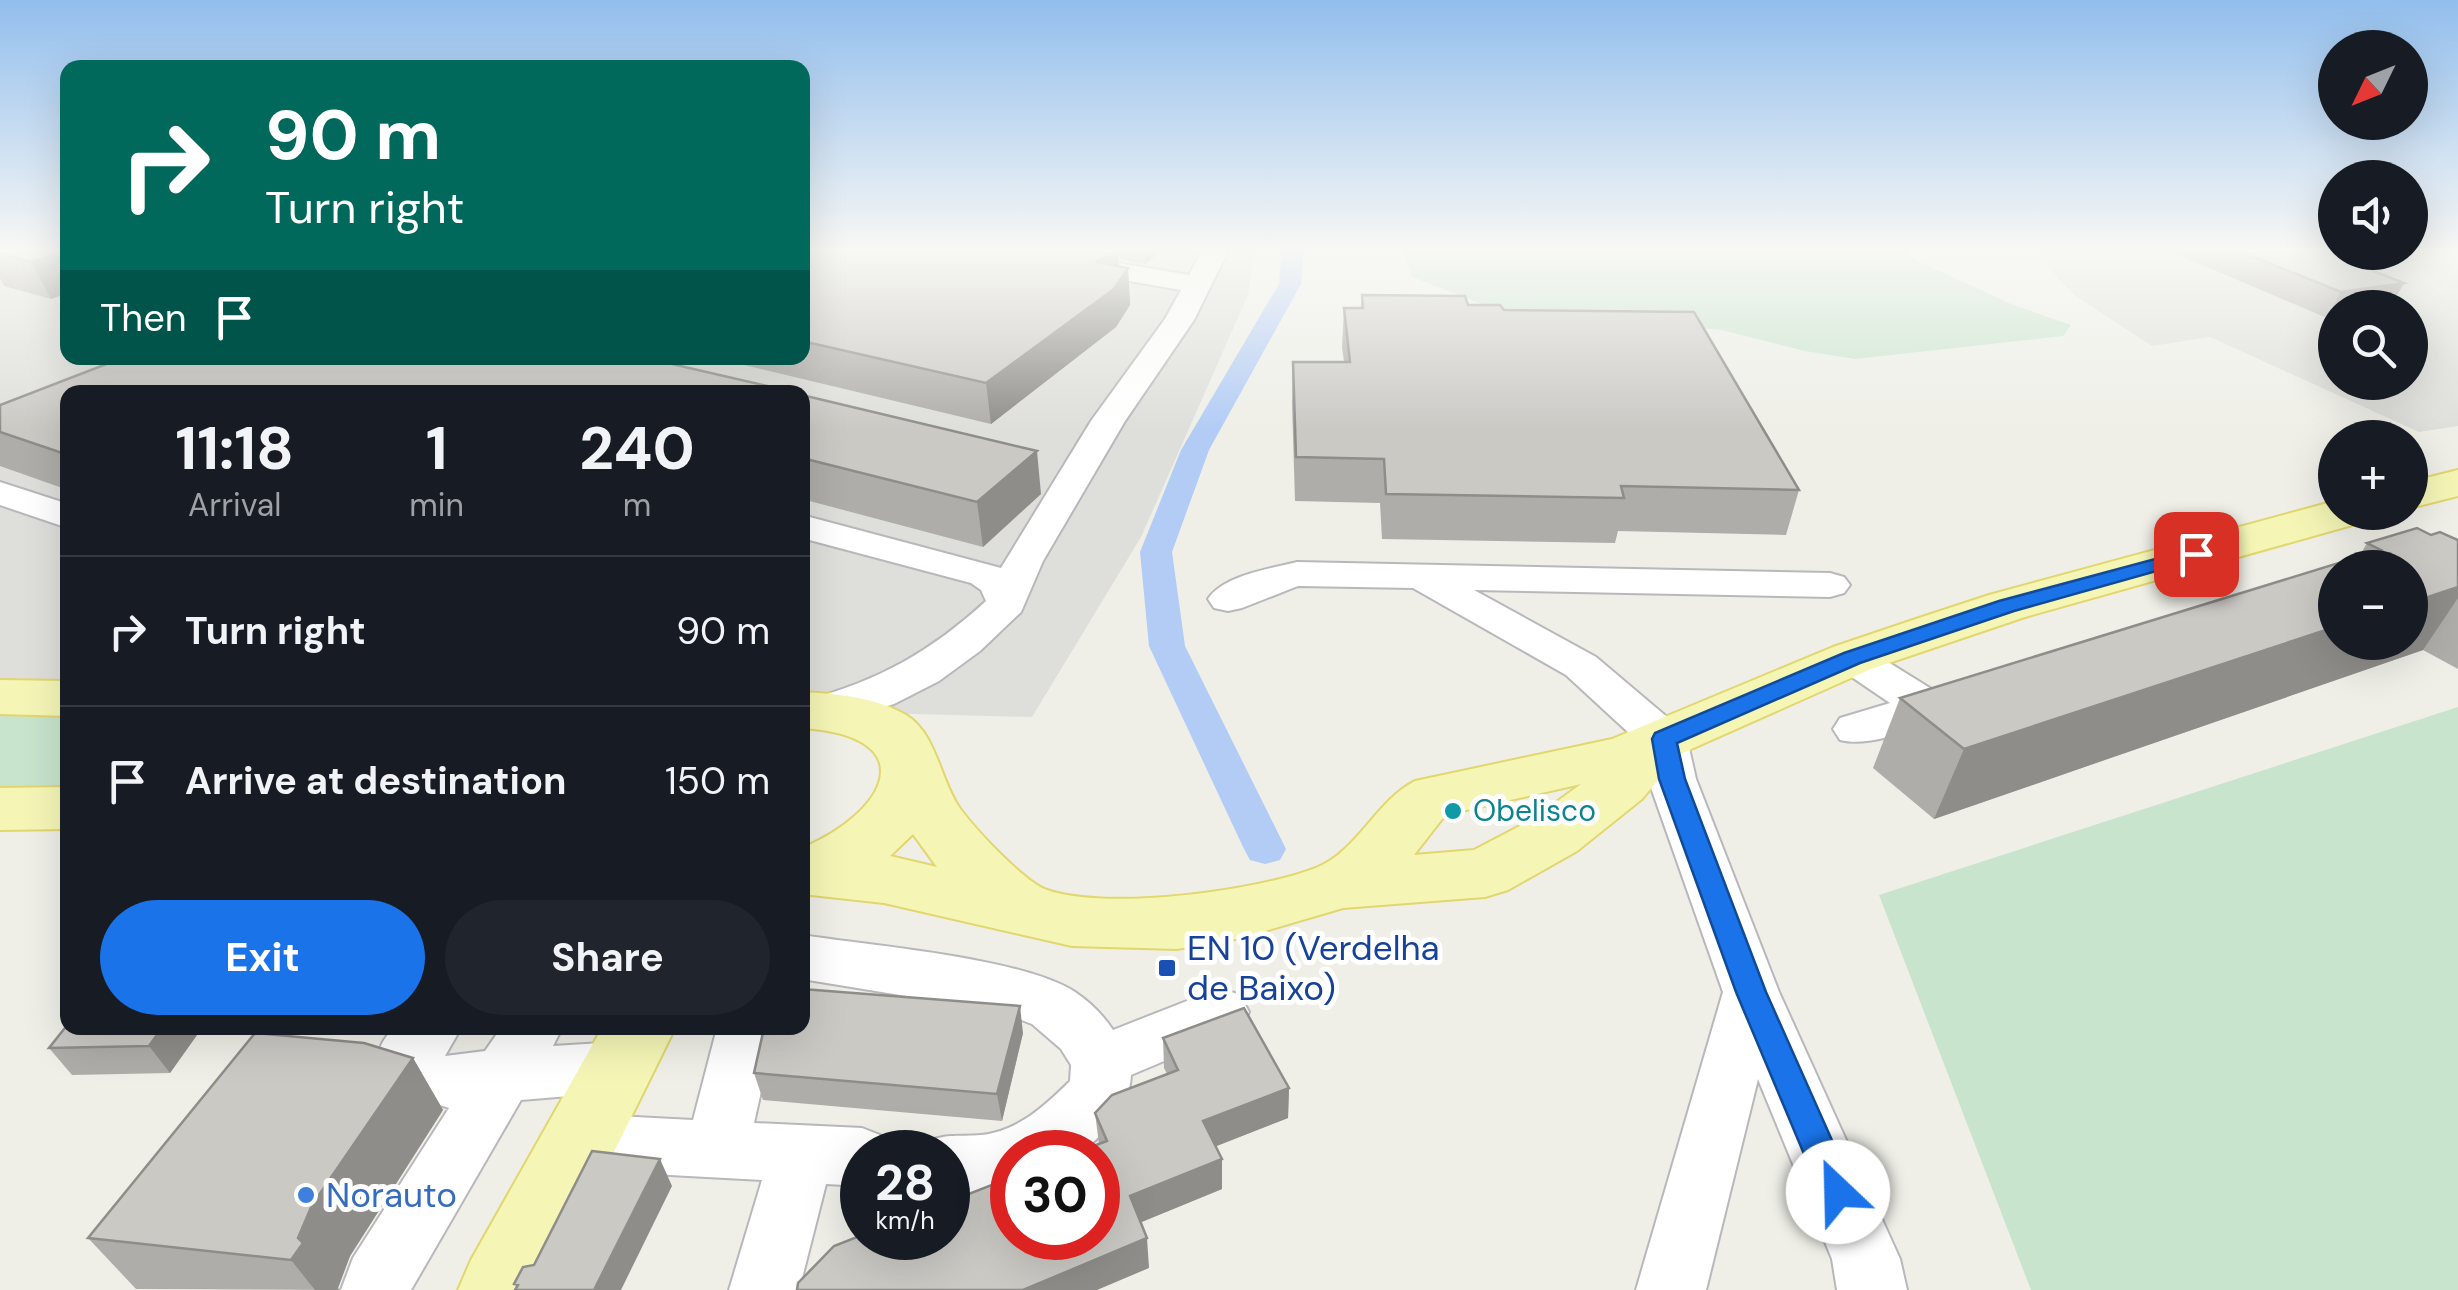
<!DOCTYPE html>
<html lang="en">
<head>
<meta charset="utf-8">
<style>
	body { margin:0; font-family:"DM Sans",sans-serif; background:#20242c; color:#f1f3f6; height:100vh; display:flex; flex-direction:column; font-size:38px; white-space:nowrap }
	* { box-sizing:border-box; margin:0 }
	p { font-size:32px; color:#9ea1a6 }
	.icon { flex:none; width:55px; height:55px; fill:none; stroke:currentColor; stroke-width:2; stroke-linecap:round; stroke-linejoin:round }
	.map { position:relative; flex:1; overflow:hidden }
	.panel { position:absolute; left:60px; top:385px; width:750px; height:650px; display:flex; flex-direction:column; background:#171b24; border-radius:20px; box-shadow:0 10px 40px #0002 }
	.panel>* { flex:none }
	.banner { position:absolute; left:60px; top:60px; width:750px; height:305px; border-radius:20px; box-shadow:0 10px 40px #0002; background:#00695c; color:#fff; overflow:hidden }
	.needle { width:65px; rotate:227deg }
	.tools { position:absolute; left:2318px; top:30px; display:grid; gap:20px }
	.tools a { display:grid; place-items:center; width:110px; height:110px; border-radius:50%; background:#171b24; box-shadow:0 10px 40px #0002; font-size:50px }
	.speed { position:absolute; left:840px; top:1130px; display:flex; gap:20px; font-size:50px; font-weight:700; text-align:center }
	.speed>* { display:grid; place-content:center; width:130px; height:130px; border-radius:50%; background:#171b24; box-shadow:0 10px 40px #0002; line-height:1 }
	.speed small { font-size:25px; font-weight:400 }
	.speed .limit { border:15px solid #d22; background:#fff; color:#111 }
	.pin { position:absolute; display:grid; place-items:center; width:85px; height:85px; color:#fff; margin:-42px; border-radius:20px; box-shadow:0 5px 15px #0006 }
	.me { position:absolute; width:110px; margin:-55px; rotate:336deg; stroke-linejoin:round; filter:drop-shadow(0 0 8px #0008) }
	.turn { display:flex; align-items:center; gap:35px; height:210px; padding:0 40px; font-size:45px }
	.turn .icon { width:130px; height:130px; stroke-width:2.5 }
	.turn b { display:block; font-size:70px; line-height:85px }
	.then { display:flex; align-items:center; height:95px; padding:0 40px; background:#0003; gap:20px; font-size:38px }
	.eta { display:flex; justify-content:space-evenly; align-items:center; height:170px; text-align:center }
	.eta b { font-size:60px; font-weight:700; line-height:70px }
	.action { display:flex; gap:20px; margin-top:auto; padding:20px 40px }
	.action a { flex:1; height:115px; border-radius:60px; background:#1a73e8; color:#fff; font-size:40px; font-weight:700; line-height:115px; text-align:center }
	.action a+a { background:#20242c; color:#f1f3f6 }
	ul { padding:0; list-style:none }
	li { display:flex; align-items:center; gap:30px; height:150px; padding:0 40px; border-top:2px solid #363941 }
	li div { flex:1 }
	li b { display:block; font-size:38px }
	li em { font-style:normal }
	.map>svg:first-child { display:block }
	.industrial { fill:#dededa; fill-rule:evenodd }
	.green { fill:#c8e4cd }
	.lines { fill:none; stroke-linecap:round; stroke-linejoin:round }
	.canal { fill:#b2ccf5; fill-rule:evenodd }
	.minor-casing { stroke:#b8b8bc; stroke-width:4 }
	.major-casing { stroke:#e2d66e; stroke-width:4 }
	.minor { fill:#fff; fill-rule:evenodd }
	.major { fill:#f5f6b6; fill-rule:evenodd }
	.wall { fill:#afada9 }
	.shaded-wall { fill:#8e8d89 }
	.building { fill:#cbc9c4; stroke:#8e8d89; stroke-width:2.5 }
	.route { fill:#1a73e8; stroke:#114b97; stroke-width:2.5 }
	.culture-dot { fill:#0f9aa8; stroke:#fff; stroke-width:4 }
	.transit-dot { fill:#1a4fb4; stroke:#fff; stroke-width:4 }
	.shop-dot { fill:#3f7fe0; stroke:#fff; stroke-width:4 }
	.labels { text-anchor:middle; stroke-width:10; stroke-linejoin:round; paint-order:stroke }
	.culture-label { font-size:30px; fill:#0d838f; stroke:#fff; text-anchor:start }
	.near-transit-label { font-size:35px; fill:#164399; stroke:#fff; text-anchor:start }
	.near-shop-label { font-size:35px; fill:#366cbe; stroke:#fff; text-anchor:start }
</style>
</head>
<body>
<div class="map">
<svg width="2458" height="1290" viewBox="0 0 2458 1290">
	<rect width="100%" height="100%" fill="#efefe8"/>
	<path class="industrial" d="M0,249H67L68,358H802L803,249H1255L1248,295L1141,537L1032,717L803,711L802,392H68L67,691L0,689Z
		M2044,249H2335V252L2458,249V426L2419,432L2210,337L2152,346L2074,295L2039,258ZM2335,308H2410V382H2335Z"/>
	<path class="green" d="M1403,249H1930L1907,252V256L2013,305L2071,325L2063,336L1855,359L1805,351L1722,330L1531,314L1487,306L1412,277Z
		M2458,707V1290H2031L1879,895Z
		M0,711L67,713V795H0Z"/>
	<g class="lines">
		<path class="canal" d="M1282,249H1304L1301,284L1209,450L1172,552L1185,646L1286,849L1280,860L1265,864L1250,860L1244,849L1149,646L1140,552L1181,450L1279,284Z"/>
		<g class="minor-casing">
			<path id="minor" d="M979,249H1037L1189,275L1203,249H1229L1194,320L1125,421L1043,561L1021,612L980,651L939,681L894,704L823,724L807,720L802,713L807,700C878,681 932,651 986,601L981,590L971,583L802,538V515L1001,568L1091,421L1165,319L1181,290L992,257Z
				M0,482L68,504V528L0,505Z
				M1297,562L1830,573L1844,577L1850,585L1844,593L1830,597L1474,590L1596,657L1680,728L1687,739L1696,779L1779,992L1900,1259L1907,1290H1837L1832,1259L1758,1079L1706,1290H1636L1723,992L1648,779L1642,745L1566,675L1413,588L1298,586L1242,608L1228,611L1214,608L1208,599C1224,575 1270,569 1297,562Z
				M1852,645L1867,649L1933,690L1947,687L1963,691L1969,701L1963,711C1927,722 1876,749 1840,740L1833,729L1840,718L1890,703L1837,667L1830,658L1837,649Z
				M802,935C871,946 1020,957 1075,992C1090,1002 1103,1015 1113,1030L1220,988L1240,995L1249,1012L1240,1029L1131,1075C1130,1105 1105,1137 1079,1152H1012V1186L980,1193L948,1191V1152H920L925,1142C949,1133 958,1137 981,1135C1018,1131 1045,1106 1070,1081L1071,1065L1061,1049L1032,1024L998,1011L802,979Z
				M394,1028H461L445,1056L485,1051L501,1028H562L553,1046L618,1042L639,1049L648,1067L639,1085L618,1092L521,1100L411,1290H341L353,1258L449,1108L385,1087C374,1065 375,1046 394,1028Z
				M717,1028H775L754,1123L862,1128L885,1137L892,1152H862V1186L826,1184L799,1290H729L762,1180L577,1170L555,1162L545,1142L555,1122L577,1114L693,1120Z"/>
		</g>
		<g class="major-casing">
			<path id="major" d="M2458,470V496L2410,508V482Z
				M2335,501V512H2369L2363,522L2025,617L1871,669L1680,754L1642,799L1577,851L1508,890L1485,897L1343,908L1241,938L1177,949L1072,946L884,903L802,894V848C888,812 925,736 802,728V692C838,694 874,697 906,715C936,733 940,779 959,807C973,827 1025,883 1047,890C1107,911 1259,891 1318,867C1358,850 1377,800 1415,781L1612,739L1833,647L1916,619L1989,595ZM1581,784L1533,819L1474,850L1414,855L1442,819L1453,813ZM913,834L937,867L890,856Z
				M0,680L68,681V716L0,714Z
				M68,787V829L0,830V788Z
				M602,1028H675L546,1290H458L471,1260Z"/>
		</g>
		<use href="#minor" class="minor"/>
		<use href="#major" class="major"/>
	</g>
	<path class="wall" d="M0,249H68L51,299L4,286L0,278Z
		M802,249H1163L1145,264L1119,259V266L1128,268L1130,305L1116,327L991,424L715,358H802Z
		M2165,249H2317L2404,283L2335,308V317L2327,318Z
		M1362,295L1468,305L1504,310L1799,490L1786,535L1618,531L1615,543L1382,539L1380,503L1295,501L1292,403L1293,362H1344L1342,347L1344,308H1361Z
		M68,392V490L0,466V405Z
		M802,395L1041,494L983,547L802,499Z
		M2431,535L2458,540V669L2423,650L1934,819L1873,768L1900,698L2359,557L2367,543Z
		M202,1028L170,1073L72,1075L49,1048Z
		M1023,1033L1002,1121L763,1100L754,1073Z
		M1163,1038L1289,1088L1288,1118L1216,1146L1222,1159V1189L1141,1222L1149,1268L1099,1144L1095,1113L1167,1074L1164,1068Z
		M413,1058L443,1110L350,1256L338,1288L339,1290L136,1289L88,1238Z"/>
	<path class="shaded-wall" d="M1115,249H1118L1120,280L1128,268L1130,305L1116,327L991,424L986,383L1097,262Z
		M1145,249H1163L1145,264Z
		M68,250V293L51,299L31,262Z
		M2404,283L2390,308H2335V317L2327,318L2341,292Z
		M1037,451L1041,494L983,547L977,502Z
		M2458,587V598L2423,650L1934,819L1964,749L2335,627V642H2410V603Z
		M1020,1006L1023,1033L1002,1121L997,1094Z
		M162,1028H202L170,1073L149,1046Z
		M413,1058L443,1110L350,1256L338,1288L339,1290H315L291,1260L312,1205Z
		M1289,1088L1288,1118L1204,1151L1203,1121Z
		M660,1159L672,1186L621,1290H594Z
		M1222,1159V1189L1132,1226L1130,1196Z
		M1147,1238L1149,1268L1097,1290H1023Z"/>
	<path class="building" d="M0,249H68V250L31,262L0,254Z
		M802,249H1115L1097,262L1128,268L1114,289L986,383L802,341Z
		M2234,249H2317L2404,283L2341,292Z
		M1362,295L1465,296L1468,305H1500L1504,310L1694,312L1799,490L1621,486L1624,498L1386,494L1384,459L1296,457L1293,362H1350L1344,308H1363Z
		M122,358H646L793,392H68V455L0,432V405Z
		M802,395L1037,451L977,502L802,458Z
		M2417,528L2431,535L2440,532L2458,540V587L2410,603V568H2335V627L1964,749L1900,698L2381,550L2367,543Z
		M802,989L1020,1006L997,1094L754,1073L764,1028H802Z
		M1244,1008L1289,1088L1203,1121L1222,1159L1130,1196L1147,1238L1023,1290H797L798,1283L834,1246L862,1235V1238H948V1202L1012,1177V1238H1098V1152H1077L1107,1141L1095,1113L1112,1095L1178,1070L1163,1038Z
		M68,1024V1028H162L149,1046L49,1048Z
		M255,1033L364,1043L413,1058L312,1205L298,1238L303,1243L291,1260L88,1238Z
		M592,1151L660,1159L594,1290H515L518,1285L514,1284L523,1267L534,1265Z"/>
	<linearGradient id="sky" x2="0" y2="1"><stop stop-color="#92beed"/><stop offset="0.58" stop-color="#f8f8f5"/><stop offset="1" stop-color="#f8f8f5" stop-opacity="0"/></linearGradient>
	<rect width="2458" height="430" fill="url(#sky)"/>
	<path class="route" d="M2196,548L2206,554L2203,558L2014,611L1860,663L1677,743L1685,779L1766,992L1855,1192L1850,1204L1838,1208L1825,1204L1736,992L1659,779L1652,739L1655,733L1844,653L1999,601Z"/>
	<circle class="culture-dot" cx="1453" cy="811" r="10"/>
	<rect class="transit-dot" x="1157" y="958" width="20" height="20" rx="5"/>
	<circle class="shop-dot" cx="306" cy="1195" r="10"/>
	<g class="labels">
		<g class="culture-label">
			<text x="1473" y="821">Obelisco</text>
		</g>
		<g class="near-transit-label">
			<text x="1187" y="960">EN 10 (Verdelha<tspan x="1187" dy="40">de Baixo)</tspan></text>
		</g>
		<g class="near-shop-label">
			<text x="326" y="1207">Norauto</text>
		</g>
	</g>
</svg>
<div class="tools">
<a><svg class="needle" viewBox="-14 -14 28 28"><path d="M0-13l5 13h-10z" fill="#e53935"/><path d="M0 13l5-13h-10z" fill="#9ea1a6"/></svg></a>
<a><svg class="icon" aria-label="sound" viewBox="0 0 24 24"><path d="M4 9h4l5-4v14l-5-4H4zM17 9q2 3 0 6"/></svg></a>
<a><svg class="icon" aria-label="search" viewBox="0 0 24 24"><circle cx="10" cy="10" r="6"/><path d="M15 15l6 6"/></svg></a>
<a>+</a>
<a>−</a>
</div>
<div class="speed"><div>28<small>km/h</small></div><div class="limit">30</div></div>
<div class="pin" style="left:2196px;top:554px;background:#d93025"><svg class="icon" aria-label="arrive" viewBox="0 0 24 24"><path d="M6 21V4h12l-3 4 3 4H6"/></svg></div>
<svg class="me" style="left:1838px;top:1192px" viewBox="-20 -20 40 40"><circle r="19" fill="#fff"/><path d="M0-13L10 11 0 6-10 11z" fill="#1a73e8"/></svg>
<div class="banner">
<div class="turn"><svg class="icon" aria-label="right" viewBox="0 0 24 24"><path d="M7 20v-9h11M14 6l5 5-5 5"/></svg><div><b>90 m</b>Turn right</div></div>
<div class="then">Then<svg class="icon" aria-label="arrive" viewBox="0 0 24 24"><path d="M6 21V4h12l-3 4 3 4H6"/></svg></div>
</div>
<section class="panel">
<div class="eta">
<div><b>11:18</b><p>Arrival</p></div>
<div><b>1</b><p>min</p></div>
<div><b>240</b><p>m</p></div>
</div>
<ul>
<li><svg class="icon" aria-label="right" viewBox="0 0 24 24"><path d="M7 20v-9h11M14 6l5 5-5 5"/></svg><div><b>Turn right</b></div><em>90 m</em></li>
<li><svg class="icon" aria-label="arrive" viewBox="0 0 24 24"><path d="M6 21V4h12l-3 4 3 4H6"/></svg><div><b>Arrive at destination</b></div><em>150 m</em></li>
</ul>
<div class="action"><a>Exit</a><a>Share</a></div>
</section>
</div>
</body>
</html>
